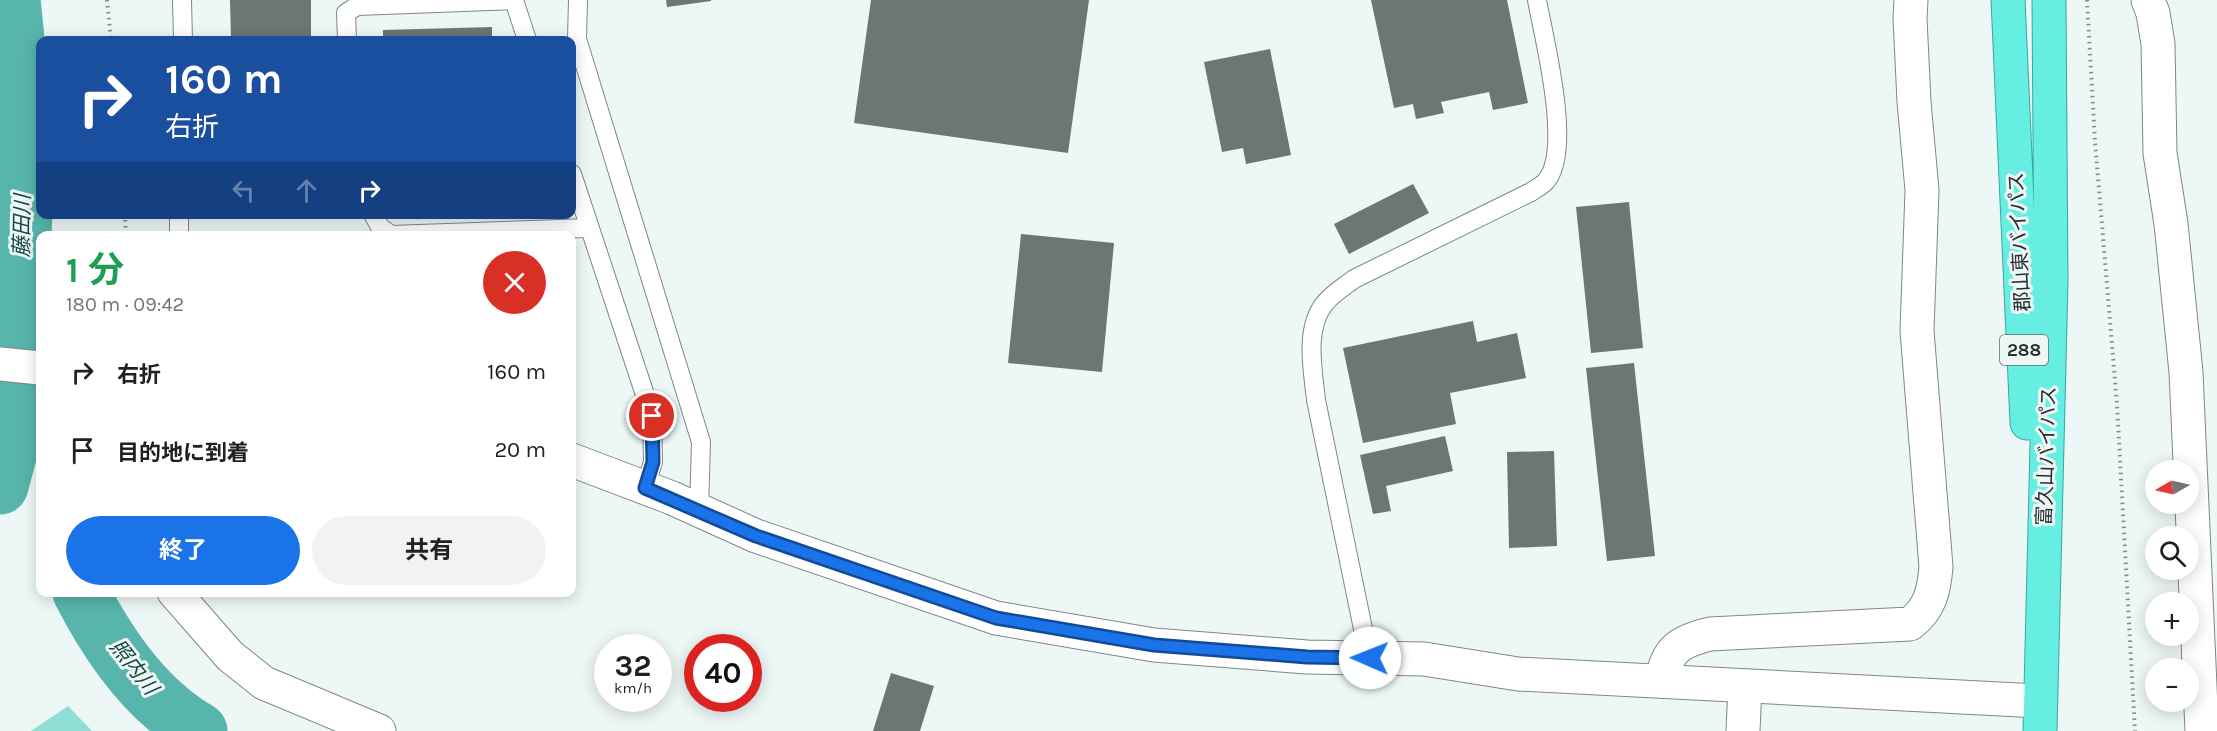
<!DOCTYPE html>
<html lang="ja">
<head>
<meta charset="utf-8">
<style>
	body { margin:0; font-family:Karla,"Noto Sans JP",sans-serif; background:#f2f2f2; color:#202124; height:100vh; display:flex; flex-direction:column; font-size:22px; white-space:nowrap }
	* { box-sizing:border-box; margin:0 }
	p { font-size:20px; color:#757577 }
	.icon { flex:none; width:33px; height:33px; fill:none; stroke:currentColor; stroke-width:2; stroke-linecap:round; stroke-linejoin:round }
	.map { position:relative; flex:1; overflow:hidden }
	.details { position:absolute; left:36px; top:231px; width:540px; height:366px; display:flex; flex-direction:column; background:#fff; border-radius:12px; box-shadow:0 3px 15px #0003 }
	.details>* { flex:none }
	.banner { position:absolute; left:36px; top:36px; width:540px; height:183px; border-radius:12px; box-shadow:0 3px 15px #0003; background:#1a4fa0; color:#fff; overflow:hidden }
	.needle { width:39px; rotate:261deg }
	.tools { position:absolute; left:2145px; top:460px; display:grid; gap:12px }
	.tools a { display:grid; place-items:center; width:54px; height:54px; border-radius:50%; background:#fff; box-shadow:0 3px 15px #0003; font-size:30px }
	.speed { position:absolute; left:594px; top:634px; display:flex; gap:12px; font-size:30px; font-weight:700; text-align:center }
	.speed>* { display:grid; place-content:center; width:78px; height:78px; border-radius:50%; background:#fff; box-shadow:0 3px 15px #0003; line-height:1 }
	.speed small { font-size:15px; font-weight:400 }
	.speed .limit { border:9px solid #d22; background:#fff; color:#111 }
	.pin { position:absolute; display:grid; place-items:center; width:51px; height:51px; color:#fff; margin:-26px; border:3px solid #fff; border-radius:50%; box-shadow:0 2px 6px #0007 }
	.me { position:absolute; width:66px; margin:-33px; rotate:271deg; stroke-linejoin:round; filter:drop-shadow(0 0 4px #0008) }
	.turn { display:flex; align-items:center; gap:21px; height:126px; padding:0 30px; font-size:27px }
	.turn .icon { width:78px; height:78px; stroke-width:2.5 }
	.turn b { display:block; font-size:42px; line-height:51px }
	.lanes { display:flex; align-items:center; height:57px; padding:0 30px; background:#0003; justify-content:center; gap:30px; direction:ltr }
	.lanes .off { opacity:.35 }
	.round { display:grid; place-items:center; flex:none; width:63px; height:63px; border-radius:32px; background:#f2f2f2 }
	.summary { display:flex; align-items:center; justify-content:space-between; height:102px; padding:0 30px }
	h1 { font-size:36px; font-weight:700; line-height:45px; color:#1e9e55 }
	.action { display:flex; gap:12px; margin-top:auto; padding:12px 30px }
	.action a { flex:1; height:69px; border-radius:36px; background:#1a73e8; color:#fff; font-size:24px; font-weight:700; line-height:69px; text-align:center }
	.action a+a { background:#f2f2f2; color:#202124 }
	ul { padding:0; list-style:none }
	li { display:flex; align-items:center; gap:18px; height:78px; padding:0 30px }
	li div { flex:1 }
	li b { display:block; font-size:22px }
	li em { font-style:normal }
	.map>svg:first-child { display:block }
	.green { fill:#8fded5 }
	.lines { fill:none; stroke-linecap:round; stroke-linejoin:round }
	.river { stroke:#57b5ab; stroke-width:57 }
	.building { fill:#6c7675 }
	.service-casing { stroke:#7e8887; stroke-width:20 }
	.minor-casing { stroke:#7e8887; stroke-width:35 }
	.tertiary-casing { stroke:#7e8887; stroke-width:35 }
	.trunk-casing { stroke:#39a89e; stroke-width:35 }
	.path { stroke:#828a89; stroke-width:4; stroke-dasharray:1.5 4.5; stroke-linecap:butt }
	.service { stroke:#fff; stroke-width:18 }
	.minor { stroke:#fff; stroke-width:33 }
	.tertiary { stroke:#fff; stroke-width:33 }
	.trunk { stroke:#67eee2; stroke-width:33 }
	.route-casing { stroke:#114b97; stroke-width:15 }
	.route { stroke:#1a73e8; stroke-width:10 }
	.labels { text-anchor:middle; stroke-width:6; stroke-linejoin:round; paint-order:stroke }
	.shield { fill:#edf8f6; stroke:#646b6a; stroke-width:1.5 }
	.shield-label { font-size:18px; font-weight:bold; fill:#2a2f2e }
	.street-label { font-size:20px; fill:#2a2f2e; stroke:#edf8f6 }
	.water-label { font-size:21px; font-style:italic; fill:#194540; stroke:#edf8f6 }
</style>
</head>
<body>
<div class="map">
<svg width="2217" height="731" viewBox="0 0 2217 731">
	<rect width="100%" height="100%" fill="#edf8f6"/>
	<path class="green" d="M68,706L92,731H31Z"/>
	<g class="lines">
		<path class="river" d="M0,486L19,414L16,391L24,212L19,68L12,0
			M81,592C108,645 147,701 199,731"/>
	</g>
	<path class="building" d="M230,0H311V40H231Z
		M666,0H711V1L667,7Z
		M871,0H1089L1068,153L854,123Z
		M1371,0H1507L1528,103L1493,110L1489,92L1441,102L1444,113L1416,119L1413,104L1394,108Z
		M492,27V40H383V30Z
		M1270,49L1291,155L1246,164L1243,148L1222,152L1204,62Z
		M1413,184L1429,213L1349,254L1334,224Z
		M1629,202L1643,348L1591,353L1576,207Z
		M1021,234L1114,243L1102,372L1008,363Z
		M1473,321L1477,342L1517,333L1526,378L1450,393L1456,424L1363,443L1343,348Z
		M1634,363L1655,556L1607,561L1586,368Z
		M1445,436L1453,471L1386,486L1391,511L1373,514L1360,455Z
		M1554,451L1557,546L1509,548L1507,452Z
		M891,673L934,686L920,731H873Z"/>
	<g class="lines">
		<g class="service-casing">
			<path id="service" d="M182,0L183,40
				M578,0L577,39L701,442L699,510
				M347,40L346,13L357,6L514,0L527,40
				M572,174L652,416L653,462L645,488
				M373,214L380,227L391,235L589,228
				M179,236V214
				M1369,658L1316,400C1313,371 1304,328 1325,303C1333,293 1344,287 1354,279L1531,192C1535,189 1542,186 1546,181C1573,150 1544,39 1537,0"/>
		</g>
		<g class="minor-casing">
			<path id="minor" d="M2148,0L2153,13L2158,44L2160,153L2171,224L2186,372L2202,731
				M174,592L230,656L264,683L379,731
				M1662,681C1666,649 1681,641 1710,634L1910,624C1930,609 1934,591 1936,567L1917,331L1922,190L1914,102L1910,18L1911,0
				M1743,731L1745,686"/>
		</g>
		<g class="tertiary-casing">
			<path id="tertiary" d="M0,364L40,368
				M572,460L672,498L756,536L996,618L1154,645L1307,657L1424,659L1518,674L2039,701"/>
		</g>
		<g class="trunk-casing">
			<path id="trunk" d="M2008,0L2027,423
				M2040,731L2051,281L2049,0"/>
		</g>
		<path class="path" d="M107,0L111,40
			M2087,0L2095,141L2117,405L2135,731
			M125,214L126,236"/>
		<use href="#service" class="service"/>
		<use href="#minor" class="minor"/>
		<use href="#tertiary" class="tertiary"/>
		<use href="#trunk" class="trunk"/>
	</g>
	<g class="lines">
		<g class="route-casing">
			<path id="route" d="M652,416L653,462L645,488L756,536L996,618L1154,645L1307,657L1370,658"/>
		</g>
		<use href="#route" class="route"/>
	</g>
	<g class="labels">
		<rect class="shield" x="2000" y="335" width="48" height="30" rx="4.5"/>
		<g class="shield-label">
			<text x="2024" y="356">288</text>
		</g>
		<g class="street-label">
			<text transform="translate(2019 242) rotate(-93)" y="7">郡山東バイパス</text>
			<text transform="translate(2046 456) rotate(-88)" y="7">富久山バイパス</text>
		</g>
		<g class="water-label">
			<text transform="translate(22 226) rotate(-89)" y="7">藤田川</text>
			<text transform="translate(134 667) rotate(52)" y="7">照内川</text>
		</g>
	</g>
</svg>
<div class="tools">
<a><svg class="needle" viewBox="-14 -14 28 28"><path d="M0-13l5 13h-10z" fill="#e53935"/><path d="M0 13l5-13h-10z" fill="#757577"/></svg></a>
<a><svg class="icon" aria-label="search" viewBox="0 0 24 24"><circle cx="10" cy="10" r="6"/><path d="M15 15l6 6"/></svg></a>
<a>+</a>
<a>−</a>
</div>
<div class="speed"><div>32<small>km/h</small></div><div class="limit">40</div></div>
<div class="pin" style="left:652px;top:416px;background:#d93025"><svg class="icon" aria-label="arrive" viewBox="0 0 24 24"><path d="M6 21V4h12l-3 4 3 4H6"/></svg></div>
<svg class="me" style="left:1370px;top:658px" viewBox="-20 -20 40 40"><circle r="19" fill="#fff"/><path d="M0-13L10 11 0 6-10 11z" fill="#1a73e8"/></svg>
<div class="banner">
<div class="turn"><svg class="icon" aria-label="right" viewBox="0 0 24 24"><path d="M7 20v-9h11M14 6l5 5-5 5"/></svg><div><b>160 m</b>右折</div></div>
<div class="lanes"><svg class="icon off" aria-label="left" viewBox="0 0 24 24"><path d="M17 20v-9H6M10 6l-5 5 5 5"/></svg><svg class="icon off" aria-label="ahead" viewBox="0 0 24 24"><path d="M12 20V5M6 11l6-6 6 6"/></svg><svg class="icon" aria-label="right" viewBox="0 0 24 24"><path d="M7 20v-9h11M14 6l5 5-5 5"/></svg></div>
</div>
<section class="details">
<div class="summary"><div><h1>1 分</h1><p>180 m · 09:42</p></div><a class="round" style="background:#d93025;color:#fff"><svg class="icon" aria-label="close" viewBox="0 0 24 24"><path d="M6 6l12 12M18 6L6 18"/></svg></a></div>
<ul>
<li><svg class="icon" aria-label="right" viewBox="0 0 24 24"><path d="M7 20v-9h11M14 6l5 5-5 5"/></svg><div><b>右折</b></div><em>160 m</em></li>
<li><svg class="icon" aria-label="arrive" viewBox="0 0 24 24"><path d="M6 21V4h12l-3 4 3 4H6"/></svg><div><b>目的地に到着</b></div><em>20 m</em></li>
</ul>
<div class="action"><a>終了</a><a>共有</a></div>
</section>
</div>
</body>
</html>
